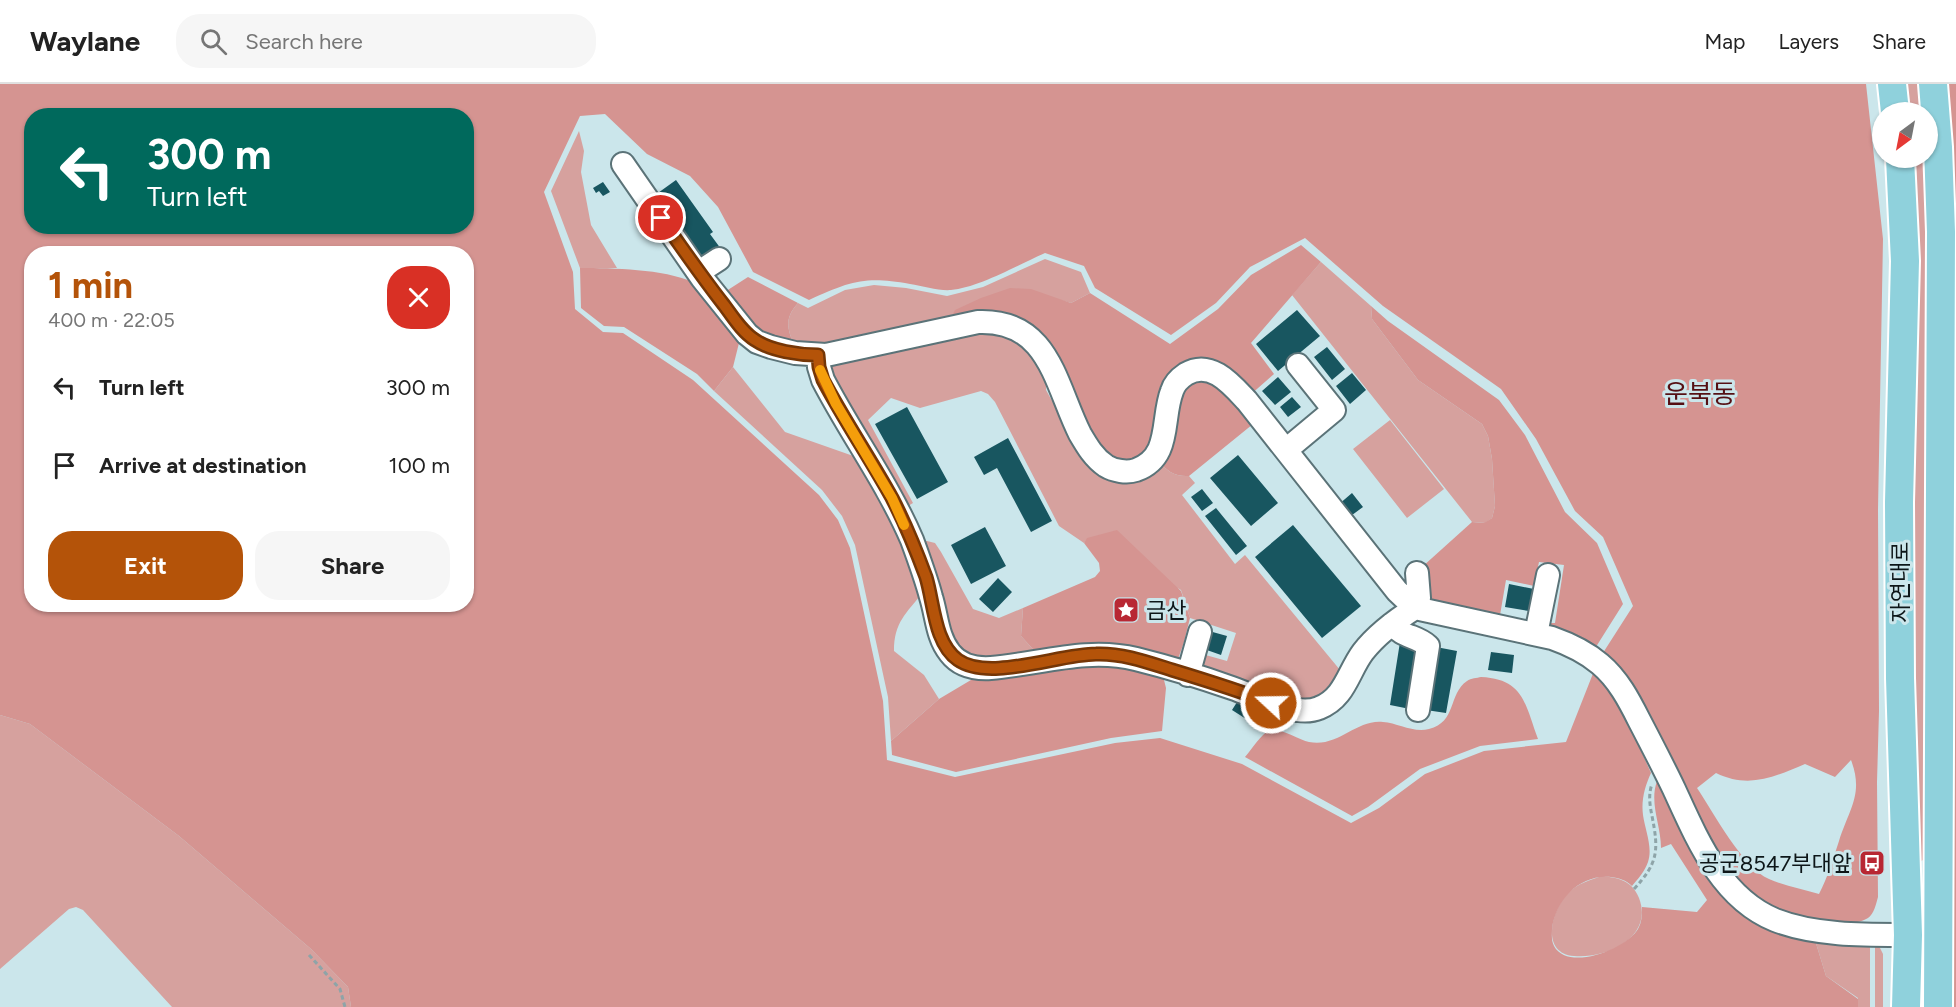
<!DOCTYPE html>
<html lang="en">
<head>
<meta charset="utf-8">
<style>
	body { margin:0; font-family:Figtree,"Noto Sans KR",sans-serif; background:#f6f6f6; color:#222; height:100vh; display:flex; flex-direction:column; font-size:22px; white-space:nowrap }
	* { box-sizing:border-box; margin:0 }
	p { font-size:20px; color:#767676 }
	.icon { flex:none; width:33px; height:33px; fill:none; stroke:currentColor; stroke-width:2; stroke-linecap:round; stroke-linejoin:round }
	.map { position:relative; flex:1; overflow:hidden }
	.side { position:absolute; left:24px; top:162px; width:450px; height:366px; display:flex; flex-direction:column; background:#fff; border-radius:24px; box-shadow:0 2px 4px #0004 }
	.side>* { flex:none }
	.hud { position:absolute; left:24px; top:24px; width:450px; height:126px; border-radius:24px; box-shadow:0 2px 4px #0004; background:#00695c; color:#fff; overflow:hidden }
	.needle { width:39px; rotate:212deg }
	.tools { position:absolute; left:1872px; top:18px; display:grid; gap:12px }
	.tools a { display:grid; place-items:center; width:66px; height:66px; border-radius:50%; background:#fff; box-shadow:0 2px 4px #0004; font-size:30px }
	.pin { position:absolute; display:grid; place-items:center; width:51px; height:51px; color:#fff; margin:-26px; border:3px solid #fff; border-radius:50%; box-shadow:0 2px 6px #0007 }
	.me { position:absolute; width:66px; margin:-33px; rotate:291deg; stroke-linejoin:round; filter:drop-shadow(0 0 4px #0008) }
	.turn { display:flex; align-items:center; gap:21px; height:126px; padding:0 24px; font-size:27px }
	.turn .icon { width:78px; height:78px; stroke-width:2.5 }
	.turn b { display:block; font-size:42px; line-height:51px }
	.round { display:grid; place-items:center; flex:none; width:63px; height:63px; border-radius:24px; background:#f6f6f6 }
	.head { display:flex; align-items:center; justify-content:space-between; height:102px; padding:0 24px }
	h1 { font-size:36px; font-weight:700; line-height:45px; color:#b45309 }
	.button { display:flex; gap:12px; margin-top:auto; padding:12px 24px }
	.button a { flex:1; height:69px; border-radius:24px; background:#b45309; color:#fff; font-size:24px; font-weight:700; line-height:69px; text-align:center }
	.button a+a { background:#f6f6f6; color:#222 }
	ul { padding:0; list-style:none }
	li { display:flex; align-items:center; gap:18px; height:78px; padding:0 24px }
	li div { flex:1 }
	li b { display:block; font-size:22px }
	li em { font-style:normal }
	header { display:flex; align-items:center; gap:36px; box-sizing:border-box; height:84px; padding:0 30px; background:#fff; border-bottom:2px solid #e0e0e0 }
	header strong { font-size:28px }
	nav { display:flex; gap:33px; margin-inline-start:auto; font-size:21px }
	.search { width:420px; height:54px; background:#f6f6f6; display:flex; align-items:center; gap:15px; box-sizing:border-box; padding:0 21px; border-radius:24px; color:#767676; font-size:22px }
	.map>svg:first-child { display:block }
	.green { fill:#d6a19e }
	.forest { fill:#d59491; fill-rule:evenodd }
	.building { fill:#185660 }
	.lines { fill:none; stroke-linecap:round; stroke-linejoin:round }
	.minor-casing { stroke:#5b7378; stroke-width:26 }
	.major-casing { stroke:#fff; stroke-width:32 }
	.path { stroke:#8ea4a8; stroke-width:3; stroke-dasharray:4.5 3; stroke-linecap:butt }
	.minor { stroke:#fff; stroke-width:22 }
	.major { stroke:#8fd1dc; stroke-width:28 }
	.route-casing { stroke:#753606; stroke-width:15 }
	.route { stroke:#b45309; stroke-width:10 }
	.slow { stroke:#f59e0b; stroke-width:10 }
	.labels { text-anchor:middle; stroke-width:6; stroke-linejoin:round; paint-order:stroke }
	.street-label { font-size:22px; fill:#0d1618; stroke:#cbe6eb }
	.poi-label { font-size:22px; fill:#0d1618; stroke:#cbe6eb; text-anchor:start }
	.quarter-label { font-size:26px; fill:#551014; stroke:#cbe6eb }
</style>
</head>
<body>
<header>
<strong>Waylane</strong>
<div class="search"><svg class="icon" aria-label="search" viewBox="0 0 24 24"><circle cx="10" cy="10" r="6"/><path d="M15 15l6 6"/></svg>Search here</div>
<nav><a>Map</a><a>Layers</a><a>Share</a></nav>
</header>
<div class="map">
<svg width="1956" height="923" viewBox="0 0 1956 923">
	<rect width="100%" height="100%" fill="#cbe6eb"/>
	<path class="green" d="M1902,0H1926L1934,120L1932,767L1930,773L1921,777L1917,775L1914,770L1913,666L1909,640L1907,588L1908,343L1911,156L1909,74H1928V28H1905Z
		M579,47L584,67L581,88L591,141L617,184H580L551,107Z
		M1045,175L1081,188L1090,209L1071,219L1053,214L951,234L845,264L795,263C787,244 784,235 798,219L808,224L845,206L874,201L906,204L947,212L983,203Z
		M1321,178L1371,222L1372,235L1418,296L1482,340L1488,352L1492,375L1495,422L1492,434L1485,439L1472,438L1292,211Z
		M975,243L1025,255L1047,293L1046,306L1089,383L1102,392L1157,376C1167,387 1175,393 1189,392L1195,399L1182,411L1235,480L1245,471L1345,592L1338,603L1304,621L1205,587L1202,580V570L1227,577L1236,549L1190,534L1181,506L1088,454L1084,459L1059,442L995,318L988,310L981,307L920,324L891,314L868,336L913,419L908,422L902,419L828,287L833,277Z
		M733,283L785,348L859,374L882,411L923,508C906,530 894,538 894,567L924,591L939,615L891,657L888,613L855,461L842,432L822,406L714,307Z
		M1390,336L1444,405L1407,434L1353,365Z
		M927,457L935,459L941,468L973,525L999,534L1023,524L1021,552L1040,573L1009,579L957,571L916,458Z
		M0,631L30,640L179,752L311,865L348,903L351,923H172L83,826L76,823L69,825L0,885Z
		M1602,792C1618,794 1632,796 1639,814C1654,853 1607,875 1574,872C1539,869 1552,824 1569,808C1579,799 1590,796 1602,792Z
		M1815,856L1870,862V923H1858V914L1826,892Z
		M1875,862H1879L1883,870V923H1875Z"/>
	<path class="forest" d="M0,0H1866L1883,155L1878,426L1879,627L1877,698L1878,813C1876,820 1874,830 1868,834C1848,847 1787,834 1768,823C1752,813 1738,798 1725,785L1601,572L1633,522L1603,453L1575,427L1536,355L1501,305L1383,222L1305,154L1250,183L1216,219L1171,251L1095,204L1084,182L1045,169C1020,180 978,204 951,206C939,207 923,202 910,200C865,192 851,197 809,216L753,188L718,123L690,92L647,70L605,30L580,32L544,108L573,188L575,225L603,248L623,249L693,296L819,411L838,436L850,464L883,617L887,676L955,693L1115,659L1160,654L1242,680L1351,739L1379,724L1425,690L1484,667L1566,658L1594,587L1615,614L1627,635L1651,689C1645,702 1641,716 1643,731C1645,746 1653,763 1648,778C1645,787 1638,795 1632,802C1626,796 1619,794 1611,793C1580,790 1556,815 1552,845C1552,851 1551,856 1554,862C1568,888 1626,865 1638,845C1642,838 1642,831 1642,823L1697,828L1707,816L1671,760L1661,764C1661,741 1649,719 1657,697L1696,777L1713,801L1736,824L1815,856L1826,892L1858,915V923H351L348,903L311,865L179,752L30,640L0,631ZM32,32H466V142H32ZM32,170H466V520H32ZM1851,676C1864,710 1849,725 1839,757C1833,775 1828,793 1819,810C1803,805 1785,802 1769,795C1743,784 1713,728 1697,704L1716,689C1749,705 1774,693 1805,680L1835,693Z
		M1942,0H1956V923H1946Z
		M1301,161L1321,178L1251,259L1274,290L1249,312L1198,280L1148,374L1116,379L1096,360L1049,268L951,234L955,226L981,214L1010,204L1031,205L1071,219L1090,209L1170,260L1218,225L1251,191Z
		M580,184C613,184 663,185 693,198L739,259L733,283L714,307L697,290L624,243L604,242L581,224Z
		M748,193L798,219C784,235 787,244 795,263L763,257L720,211Z
		M1371,222L1388,237L1499,316L1525,351L1565,428L1597,459L1623,520L1594,566L1548,546L1547,539H1555L1564,481L1539,478L1534,502L1506,496L1499,537L1430,522L1422,483L1472,438L1484,439L1492,434L1495,422L1492,375L1488,352L1482,340L1418,296L1372,235Z
		M1210,291L1258,336L1189,392C1175,393 1167,387 1157,376L1177,302Z
		M1117,446L1181,507L1190,534L1184,558L1176,581L1040,573L1021,552L1023,524L1095,493L1100,487L1099,479L1084,459L1087,454Z
		M1102,575L1163,592L1166,604L1162,647L1111,654L956,688L892,671L891,657L939,615L976,593Z
		M1481,593C1524,595 1525,620 1538,655L1480,662L1420,685L1368,723L1352,732L1245,673C1252,665 1261,650 1270,646C1279,643 1299,656 1309,658C1338,664 1356,635 1383,638C1398,639 1413,649 1429,645C1457,638 1448,610 1467,597C1471,594 1477,594 1481,593Z"/>
	<path class="building" d="M676,96L713,148L710,150L721,165L699,181L651,114Z
		M603,98L610,108L603,112L599,107L596,109L593,104Z
		M1297,226L1320,252L1278,287L1256,260Z
		M1327,263L1345,285L1332,296L1314,273Z
		M1352,289L1366,306L1350,320L1336,302Z
		M1278,293L1291,308L1275,321L1262,307Z
		M1292,313L1301,323L1288,333L1280,323Z
		M907,323L948,398L917,415L875,340Z
		M1008,354L1052,437L1031,448L997,384L984,391L974,373Z
		M1238,371L1278,419L1251,442L1210,394Z
		M1202,405L1213,419L1202,427L1191,413Z
		M1352,409L1363,423L1348,434L1338,421Z
		M1216,424L1247,462L1236,471L1205,432Z
		M1293,441L1361,522L1322,554L1255,473Z
		M985,443L1006,482L971,500L951,461Z
		M998,494L1012,508L993,528L979,515Z
		M1509,500L1534,505L1529,527L1505,523Z
		M1209,547L1227,552L1221,571L1204,565Z
		M1400,558L1421,562L1410,625L1390,621Z
		M1436,563L1457,567L1446,629L1426,626Z
		M1491,568L1514,571L1512,589L1488,586Z
		M1239,615L1261,629L1254,640L1232,626Z"/>
	<g class="lines">
		<g class="minor-casing">
			<path id="minor" d="M623,80L702,194L747,250L757,258L771,263L795,269L826,271L978,238C1049,235 1055,300 1080,350C1087,362 1094,374 1106,382C1114,387 1127,389 1136,386C1172,373 1161,335 1172,307C1174,300 1180,294 1186,290C1211,275 1232,301 1247,317L1397,507L1415,524L1552,554C1569,560 1586,568 1600,580C1618,595 1629,616 1639,636C1651,659 1663,682 1674,705C1697,755 1721,814 1775,836C1823,855 1887,850 1938,851
				M699,188L719,175
				M818,271L819,283L823,296C851,350 888,400 912,456C919,475 926,494 931,513C937,532 937,553 950,569C960,582 975,585 991,584C1039,580 1087,563 1136,575C1168,583 1201,593 1232,604C1253,611 1275,624 1297,626C1304,627 1312,627 1319,624C1345,614 1348,588 1363,568C1377,550 1396,536 1415,524
				M1286,366L1334,326L1298,281
				M1415,524L1419,514L1417,489
				M1392,540C1403,554 1416,551 1428,562L1418,626
				M1536,550L1548,491
				M1188,591L1200,548"/>
		</g>
		<g class="major-casing">
			<path id="major" d="M1892,0L1895,28
				M1933,0L1938,63L1941,148L1938,923
				M1900,74L1905,177L1899,418L1900,594L1908,851L1906,923"/>
		</g>
		<path class="path" d="M1634,805C1658,779 1659,767 1652,732C1650,722 1648,711 1652,700
			M309,871L340,905L345,923"/>
		<use href="#minor" class="minor"/>
		<use href="#major" class="major"/>
	</g>
	<g class="lines">
		<g class="route-casing">
			<path id="route" d="M661,134C682,164 702,193 724,221C733,233 742,248 755,256C771,267 799,271 818,271L819,283L823,296C844,336 870,374 892,414C905,439 916,466 926,493C934,519 934,559 958,576C989,598 1059,570 1096,570C1122,569 1147,578 1172,586C1205,596 1238,606 1271,619"/>
		</g>
		<use href="#route" class="route"/>
		<path class="slow" d="M820,286L836,320L892,414L904,441"/>
	</g>
	<defs>
		<g id="sight-square" transform="scale(1.35)"><rect x="-9" y="-9" width="18" height="18" rx="4" fill="#b82733" stroke="#cbe6eb"/><path d="M0-6L1.8-2.2L6-1.7L2.9 1.2L3.7 5.4L0 3.3L-3.7 5.4L-2.9 1.2L-6-1.7L-1.8-2.2Z" fill="#fff"/></g>
		<g id="bus-square" transform="scale(1.35)"><rect x="-9" y="-9" width="18" height="18" rx="4" fill="#b82733" stroke="#cbe6eb"/><path d="M-5-6H5V4H4V6H2V4H-2V6H-4V4H-5ZM-3.5-4V0h7V-4ZM-3.5 1.2v1.5H-2V1.2ZM2 1.2v1.5H3.5V1.2Z" fill="#fff"/></g>
	</defs>
	<g fill-rule="evenodd">
		<use href="#sight-square" x="1126" y="526"/>
		<use href="#bus-square" x="1872" y="779"/>
	</g>
	<g class="labels">
		<g class="street-label">
			<text transform="translate(1900 498) rotate(-90)" y="8">자연대로</text>
		</g>
		<g class="poi-label">
			<text x="1146" y="534">금산</text>
			<text x="1852" y="787" text-anchor="end">공군8547부대앞</text>
		</g>
		<g class="quarter-label">
			<text x="1700" y="319">운북동</text>
		</g>
	</g>
</svg>
<div class="tools">
<a><svg class="needle" viewBox="-14 -14 28 28"><path d="M0-13l5 13h-10z" fill="#e53935"/><path d="M0 13l5-13h-10z" fill="#767676"/></svg></a>
</div>
<div class="pin" style="left:661px;top:134px;background:#d93025"><svg class="icon" aria-label="arrive" viewBox="0 0 24 24"><path d="M6 21V4h12l-3 4 3 4H6"/></svg></div>
<svg class="me" style="left:1271px;top:619px" viewBox="-20 -20 40 40"><circle r="17" fill="#b45309" stroke="#fff" stroke-width="3"/><path d="M0-11L8 9 0 5-8 9z" fill="#fff"/></svg>
<div class="hud">
<div class="turn"><svg class="icon" aria-label="left" viewBox="0 0 24 24"><path d="M17 20v-9H6M10 6l-5 5 5 5"/></svg><div><b>300 m</b>Turn left</div></div>
</div>
<section class="side">
<div class="head"><div><h1>1 min</h1><p>400 m · 22:05</p></div><a class="round" style="background:#d93025;color:#fff"><svg class="icon" aria-label="close" viewBox="0 0 24 24"><path d="M6 6l12 12M18 6L6 18"/></svg></a></div>
<ul>
<li><svg class="icon" aria-label="left" viewBox="0 0 24 24"><path d="M17 20v-9H6M10 6l-5 5 5 5"/></svg><div><b>Turn left</b></div><em>300 m</em></li>
<li><svg class="icon" aria-label="arrive" viewBox="0 0 24 24"><path d="M6 21V4h12l-3 4 3 4H6"/></svg><div><b>Arrive at destination</b></div><em>100 m</em></li>
</ul>
<div class="button"><a>Exit</a><a>Share</a></div>
</section>
</div>
</body>
</html>
